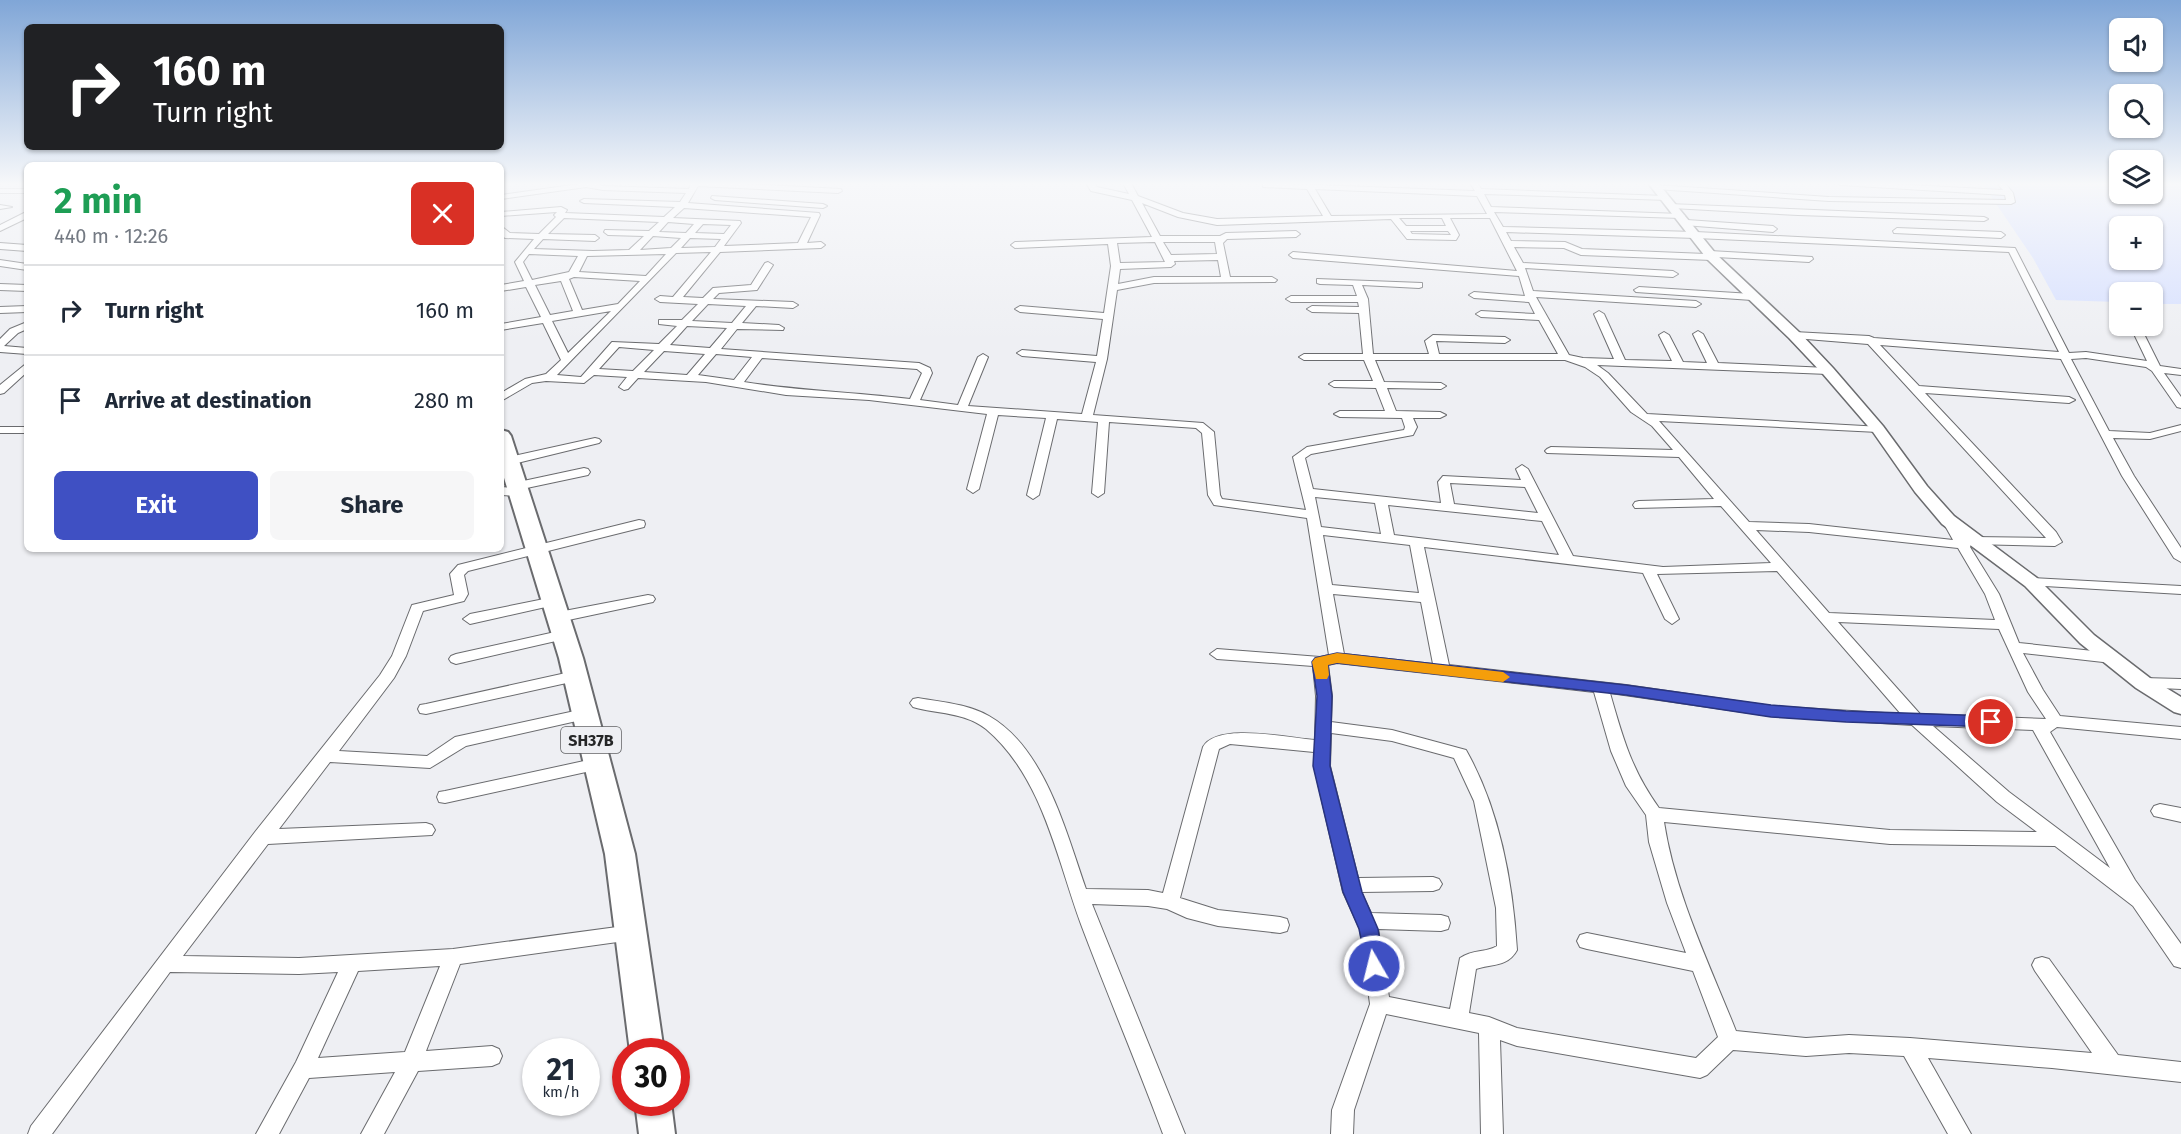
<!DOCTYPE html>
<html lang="en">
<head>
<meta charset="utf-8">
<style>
	body { margin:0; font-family:"Fira Sans",sans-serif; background:#f6f6f7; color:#1f2937; height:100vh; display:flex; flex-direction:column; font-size:22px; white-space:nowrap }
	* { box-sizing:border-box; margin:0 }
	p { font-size:20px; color:#747a83 }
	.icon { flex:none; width:33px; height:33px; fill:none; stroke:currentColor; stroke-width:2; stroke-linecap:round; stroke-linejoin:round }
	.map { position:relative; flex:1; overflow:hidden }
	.sheet { position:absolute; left:24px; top:162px; width:480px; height:390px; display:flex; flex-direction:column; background:#fff; border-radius:9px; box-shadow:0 2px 4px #0004 }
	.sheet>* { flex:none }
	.guide { position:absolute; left:24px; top:24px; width:480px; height:126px; border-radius:9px; box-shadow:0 2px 4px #0004; background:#202124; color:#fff; overflow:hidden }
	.buttons { position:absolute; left:2109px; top:18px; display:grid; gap:12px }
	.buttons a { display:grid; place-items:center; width:54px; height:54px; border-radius:9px; background:#fff; box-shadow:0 2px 4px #0004; font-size:30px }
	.speed { position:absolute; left:522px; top:1038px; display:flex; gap:12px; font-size:30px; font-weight:700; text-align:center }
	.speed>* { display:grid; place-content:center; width:78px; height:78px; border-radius:50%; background:#fff; box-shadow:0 2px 4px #0004; line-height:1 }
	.speed small { font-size:15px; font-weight:400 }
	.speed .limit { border:9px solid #d22; background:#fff; color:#111 }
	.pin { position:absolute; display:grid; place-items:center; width:51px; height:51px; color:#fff; margin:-26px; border:3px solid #fff; border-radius:50%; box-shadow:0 2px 6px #0007 }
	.me { position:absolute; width:66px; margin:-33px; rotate:352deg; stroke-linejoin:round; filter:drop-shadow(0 0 4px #0008) }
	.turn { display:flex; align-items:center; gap:21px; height:126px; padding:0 30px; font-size:27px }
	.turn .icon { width:78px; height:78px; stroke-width:2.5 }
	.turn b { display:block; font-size:42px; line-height:51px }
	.round { display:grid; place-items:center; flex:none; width:63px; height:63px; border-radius:9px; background:#f6f6f7 }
	.overview { display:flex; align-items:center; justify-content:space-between; height:102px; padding:0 30px }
	h1 { font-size:36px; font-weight:700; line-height:45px; color:#1e9e55 }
	.button { display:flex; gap:12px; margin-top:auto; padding:12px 30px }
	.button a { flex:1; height:69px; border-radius:9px; background:#3f50c3; color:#fff; font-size:24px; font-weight:700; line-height:69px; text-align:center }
	.button a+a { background:#f6f6f7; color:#1f2937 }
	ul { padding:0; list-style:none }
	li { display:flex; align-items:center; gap:18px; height:90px; padding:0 30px; border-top:2px solid #e0e1e3 }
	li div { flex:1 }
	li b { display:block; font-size:22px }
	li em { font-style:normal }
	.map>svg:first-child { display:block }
	.green { fill:#d7e0ff; fill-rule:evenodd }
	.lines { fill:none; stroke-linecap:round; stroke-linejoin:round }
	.minor-casing { stroke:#6a6b6e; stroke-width:2 }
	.tertiary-casing { stroke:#6a6b6e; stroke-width:3 }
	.primary-casing { stroke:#6a6b6e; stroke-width:4 }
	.minor { fill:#fff; fill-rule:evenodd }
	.tertiary { fill:#fff; fill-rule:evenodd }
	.primary { fill:#fff; fill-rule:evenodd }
	.route { fill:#3f50c3; stroke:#29347f; stroke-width:1.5 }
	.slow { fill:#f59e0b }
	.labels { text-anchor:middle; stroke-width:4.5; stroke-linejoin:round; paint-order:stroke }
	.shield { fill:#eeeff3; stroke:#616264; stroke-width:1.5 }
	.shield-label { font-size:16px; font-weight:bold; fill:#252627 }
</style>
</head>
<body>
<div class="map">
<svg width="2181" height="1134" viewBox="0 0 2181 1134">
	<rect width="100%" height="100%" fill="#eeeff3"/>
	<path class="green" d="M1982,183H2119L2120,194H2152L2153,183H2181V304H2153L2152,292H2120L2119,302L2056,300L2033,258ZM2120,226H2152V260H2120Z"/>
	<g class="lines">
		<g class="minor-casing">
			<path id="minor" d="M586,183H596L603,186L689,189L691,183H729L841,189L842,191L838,193L698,186L688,203L819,213L820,215L807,243L821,242L825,245L821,248L720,252L683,297L703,298L713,288L751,285L765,263L768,262L773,265L757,290L719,293L713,299L793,302L798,305L793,308L756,306L742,323L779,325L784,328L783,330L737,329L721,349L919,363L930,368L932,373L920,400L958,405L978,357L983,354L988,357L968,406L1082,414L1096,362L1022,356L1017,353L1022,350L1097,356L1103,319L1020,312L1015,309L1020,306L1104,313L1111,266L1108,244L1015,248L1011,245L1015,242L1152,237L1132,200L1091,191L1086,183H1094L1097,187L1129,194L1123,183H1131L1138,196L1183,213L1217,219L1323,216L1307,189L1263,187V183H1266L1475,191L1470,183H1478L1481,189L1665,196H1668V200L1484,194L1491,207L1681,214L1685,216L1681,218L1494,212L1503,227L1696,232L2015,248L2069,353L2086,352L2147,361L2134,334L2139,331L2144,334L2160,366L2181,369V375L2164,373L2181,397V408L2177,407L2152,371L2146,367L2086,358L2071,359L2109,431L2150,433L2181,425V431L2150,439L2113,438L2134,476L2181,548V562L2174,558L2122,476L2061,359L1880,345L1919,386L2069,397L2075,400L2069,403L1925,393L2056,532L2062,542L2055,546L1971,544L1970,547L1999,594L2019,643L2112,653L2117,655L2119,658L2117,661L2112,663L2023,653L2043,690L2060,716L2181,727V739L2057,727L2050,732L2135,880L2181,944V968L2174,966L2133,906L2055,846L1890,844L1664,822C1675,894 1709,963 1736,1031L1806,1038L1849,1035L1910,1038L2092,1053L2035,971L2032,965L2035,959L2042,957L2049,959L2118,1055L2181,1062V1082L2052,1068L1928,1058L1971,1134H1948L1904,1056L1849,1053L1806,1056L1733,1050L1707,1075L1700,1078L1517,1046L1500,1040L1503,1134H1481L1479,1033L1386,1014L1354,1110L1353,1134H1331L1332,1110L1370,1004L1360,929L1343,892L1314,766V752L1230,744L1219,749L1180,898L1218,910L1280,917L1287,919L1289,925L1287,931L1280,933L1218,926L1187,918L1167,909L1148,906L1092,904L1185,1134H1163C1137,1064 1108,996 1082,927C1057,860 1043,777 986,729C965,712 937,714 913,707L910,703L913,699L918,698C941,702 968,704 989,716C1045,748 1066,832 1086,889L1148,890L1163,893L1203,747C1217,722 1288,738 1315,740L1316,696L1313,666L1217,659L1210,654L1217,649L1320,657L1329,655L1307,518L1214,505L1208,495L1202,433L1196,428L1109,422L1104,493L1098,497L1092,493L1098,422L1057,419L1039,495L1033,499L1027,495L1046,418L998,415L979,489L973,493L967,489L987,414L869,400L786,395L706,382L638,378L628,389L624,390L619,387L627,377L594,375L584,383L546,381L532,383L501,401V393L525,379L546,374L561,360L543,323L501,330V324L541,317L526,287L501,291V285L524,281L515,262L534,239L505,238L501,234V226L510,233L539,234L556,217L554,215L557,212L501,216V212L561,207L567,210L565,213L664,217L675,207L584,203L580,201L584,199L680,202L686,193L603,190L586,187L501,199V195ZM1315,189L1477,196L1487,214L1331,216ZM1142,203L1178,217L1217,225L1391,219L1407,239L1456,240L1459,235L1450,218H1490L1517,271L1293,252L1289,255L1293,258L1519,276L1525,296L1474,292L1469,295L1474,298L1529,302L1535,314L1481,311L1476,314L1481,317L1539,320L1558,354H1439L1436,341L1505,343L1510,340L1505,337L1433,335L1425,341L1429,354H1373L1368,299L1362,285L1419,288L1422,287V283L1317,279V283L1320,284L1353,285L1357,296H1291L1286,299L1291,302H1358L1359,307L1312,306L1307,309L1312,312L1359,313L1363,354H1304L1299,357L1304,360H1364L1373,381H1334L1329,384L1334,387L1376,388L1385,411H1340L1334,414L1340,417L1402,418L1405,427L1404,430L1307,447L1293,457L1306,510L1222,499L1220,495L1214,432L1203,423L1093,415L1107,359L1117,290L1154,283L1275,282L1277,280L1272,277H1230L1223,243L1227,239L1296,237L1300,234L1296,231L1226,233L1220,236H1160ZM684,208L811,217L798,243L724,246L741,223L740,221L673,218ZM564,218L659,222L649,231L605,230L604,232L608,235L644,236L629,250L593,251L534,249L543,239L595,241L599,238L595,235L548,234ZM1399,218H1442L1446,226H1406ZM668,222L694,224L686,233L659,232ZM703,224L731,225L724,234L695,233ZM1410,231H1448L1451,235L1412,234ZM1506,232L1696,238L2009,252L2059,352L1874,338L1869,336L1794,332L1789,335L1794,338L1868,344L2046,538L1973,537L1967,541L1954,519L1949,518L1943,522L1953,540L1809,524L1749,522L1659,421L1878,432L1882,431V427L1647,414L1608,373L1597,365L1828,374L1833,371L1828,368L1718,363L1703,334L1698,331L1693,334L1707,363L1683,362L1669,335L1664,332L1659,335L1672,361L1625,360L1604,314L1599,311L1594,314L1614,359L1583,358L1569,355L1536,297L1696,307L1701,304L1696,301L1533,291L1525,268L1673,277L1678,274L1673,271L1523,263L1514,247L1564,248L1581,255L1712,260L1716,257L1809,262L1813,259L1812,257L1710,251L1706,254L1582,249L1565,242L1511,241ZM653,236L681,238L671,248L640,250ZM690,238L721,239L715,247L681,248ZM1155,242L1165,262L1120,263L1117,243ZM1163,242H1215L1217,254L1171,255ZM711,252L673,297L660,296L655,299L660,302L698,304L682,320H659V324L677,326L659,344L612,342L581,377L557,375L676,253ZM529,254L578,256L569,272L532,280L523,262ZM666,254L646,276L579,272L587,256ZM1218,260L1221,277H1154L1118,284L1120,269L1171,267L1175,264L1174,261ZM574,277L640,281L618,304L582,310L569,279ZM561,281L573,311L550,315L535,285ZM708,304L746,306L732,323L692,321ZM611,311L568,353L552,321ZM687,326L727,328L710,348L670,345ZM619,347L654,350L633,371L599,369ZM664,351L705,354L687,375L644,372ZM716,354L752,357L734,380L698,375ZM762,358L917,369L922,373L910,399C855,392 799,391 744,382ZM1375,360H1565L1585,367L1600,377L1631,412L1652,426L1673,450L1551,447L1547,449L1545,451L1547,453L1679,457L1714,499L1639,501L1635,502L1633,505L1635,508L1721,506L1771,563L1663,567L1573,556L1528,469L1522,465L1516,469L1521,480L1443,476L1438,482L1441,503L1313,489L1305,458L1311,454L1413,435L1417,427L1413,418H1440L1446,415L1440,412L1396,411L1387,388L1441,389L1446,386L1441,383L1384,382ZM1450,483L1525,487L1538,513L1454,504ZM1315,497L1375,503L1381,534L1321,527ZM1388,505L1542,521L1559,555L1394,535ZM1756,530L1809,532L1958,548L1985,594L1995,620L1829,613ZM1323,535L1410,545L1419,593L1332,585ZM1424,547L1643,573L1665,619L1672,624L1679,619L1657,574L1777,571L1901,714L1771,706L1626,685L1449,665ZM1333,594L1421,602L1433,664L1344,654ZM1838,622L1999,629L2028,692L2046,719L1920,714ZM1337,663L1594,692L1611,751L1626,786L1646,815L1649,842L1667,903L1686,953L1587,933L1580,935L1577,941L1580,947L1587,949L1693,971L1718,1037L1696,1058L1517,1028L1489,1017L1469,1013L1476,969C1491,964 1508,967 1517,950C1513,883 1499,808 1466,750L1392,730L1331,722L1332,696L1328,665ZM1610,693L1771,716L1912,725L1997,802L2037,832L1890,830L1659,808C1631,769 1623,738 1610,693ZM1933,726L2033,730L2110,868L2009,792ZM1331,733L1392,741L1454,758L1474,801L1496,908L1497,946C1485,953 1474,949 1460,958L1450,1009L1389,997L1378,929L1441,931L1448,929L1450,923L1448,917L1441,915L1371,913L1361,892L1433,891L1439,889L1442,884L1439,879L1433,877L1358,878L1330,766Z
				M1837,183H1873L2003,190L1997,183H2005L2013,193L2015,202L2011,204L1829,201L1656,189L1652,187L1656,185L1829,197L2006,200L2005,195L1841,185Z
				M0,189H27V193H0Z
				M712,196L823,204L827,206L823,208L715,200L711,198Z
				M1669,204L1984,217L1988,219L1984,221L1798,215L1672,208H1669Z
				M0,205L12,207L0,209Z
				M24,213H27V218L0,231V225Z
				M1687,220L1773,226L1777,229L1773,232L1684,225V221Z
				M1897,228L2001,232L2005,235L2001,238L1894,233L1893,231Z
				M0,243L27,245V251L0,249Z
				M0,260L27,264V270L0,266Z
				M0,284L27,285V291L0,290Z
				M1639,287L1752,294L1757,297L1752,300L1636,292L1634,290Z
				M27,306V312L0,313V307Z
				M27,322V329L18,333L4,346L27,348V354L0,352V339L10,329Z
				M27,363V372L4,393L0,394V385Z
				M0,427H27V433H0Z
				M595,438L599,439L601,441L599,443L509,465L503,461L505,458Z
				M584,468L588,469L590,472L588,475L522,489L526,492L520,496L501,495V487L513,488L514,483Z
				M639,520L644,521L645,524L644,527L468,571L464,575L468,594L464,601L423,611L406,656L394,678L339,751L427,756L455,737L584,709L590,710L592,714L590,718L466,746L430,768L330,762L279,829L426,823L432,825L435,830L432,835L268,844L183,956L299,958L453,949L632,925L639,927L641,933L639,939L460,964L426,1051L492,1046L499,1049L502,1056L499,1063L492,1066L418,1071L384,1134H361L395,1072L309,1078L279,1134H256L296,1062L338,972L299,974L170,972L52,1134H28L31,1126L255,832L380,675L392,656L412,605L454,595L450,574L458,565ZM440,966L405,1052L318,1058L358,971Z
				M2031,578L2181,586V594L2026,585L2024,582Z
				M648,595L653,596L655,599L653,602L559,622L552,617L559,612Z
				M554,597L561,601L559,604L470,624L463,619L470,614Z
				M564,630L571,635L569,638L456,664L451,662L449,659L451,656L456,654Z
				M575,671L580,672L583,676L580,680L426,714L420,713L418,709L420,705L426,704Z
				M2143,678L2181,679V689L2138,687L2135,683L2138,679Z
				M598,758L604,760L606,764L604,768L445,803L439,802L437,797L439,792L445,791Z
				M2160,804L2181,808V822L2154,816L2151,811L2154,806Z"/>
		</g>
		<g class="tertiary-casing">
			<path id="tertiary" d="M1648,183H1658L1716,254L1799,332L1833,368L1883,426L1927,486L1954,516L2037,578L2094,635L2150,678L2181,697V714L2174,712L2136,688L2080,643L2025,586L1942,524L1915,492L1873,432L1823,374L1789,338L1708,260Z"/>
		</g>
		<g class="primary-casing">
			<path id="primary" d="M501,430L508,432L511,436L583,658L635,854L664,1052H630L605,854L559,658L501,468Z
				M635,1102H671L675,1134H639Z"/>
		</g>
		<use href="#minor" class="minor"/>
		<use href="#tertiary" class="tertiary"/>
		<use href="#primary" class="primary"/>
	</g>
	<linearGradient id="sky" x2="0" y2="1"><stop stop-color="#80a6d7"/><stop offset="0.54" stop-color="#f7f8fa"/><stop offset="1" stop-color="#f7f8fa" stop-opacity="0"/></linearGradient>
	<rect width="2181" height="341" fill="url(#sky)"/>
	<path class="route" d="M1337,653L1626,685L1771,705L1846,711L1991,716L1997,718L1999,722L1997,725L1991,727L1846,722L1771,717L1626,695L1337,663L1328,665L1332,696L1330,766L1362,892L1378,929L1384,966L1381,972L1374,975L1368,972L1359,929L1343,892L1313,766L1317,696L1312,662L1315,658Z"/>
	<path class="slow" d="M1337,653L1503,672L1510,677L1503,682L1337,663L1328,665L1329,675L1327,679H1316L1312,662L1315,658Z"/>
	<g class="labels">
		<rect class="shield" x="561" y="727" width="60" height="26" rx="4.5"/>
		<g class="shield-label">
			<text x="591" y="746">SH37B</text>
		</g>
	</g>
</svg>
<div class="buttons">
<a><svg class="icon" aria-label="sound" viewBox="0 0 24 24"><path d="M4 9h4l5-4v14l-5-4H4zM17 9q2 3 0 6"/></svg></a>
<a><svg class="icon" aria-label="search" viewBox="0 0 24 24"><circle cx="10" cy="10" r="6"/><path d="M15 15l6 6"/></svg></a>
<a><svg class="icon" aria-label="layers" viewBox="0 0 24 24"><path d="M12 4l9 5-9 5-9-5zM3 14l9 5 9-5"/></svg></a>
<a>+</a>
<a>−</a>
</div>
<div class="speed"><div>21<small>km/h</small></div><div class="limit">30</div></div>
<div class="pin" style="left:1991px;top:722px;background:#d93025"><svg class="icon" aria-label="arrive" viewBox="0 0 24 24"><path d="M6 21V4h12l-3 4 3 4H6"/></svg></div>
<svg class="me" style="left:1374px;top:966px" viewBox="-20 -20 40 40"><circle r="17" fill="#3f50c3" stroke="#fff" stroke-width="3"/><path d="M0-11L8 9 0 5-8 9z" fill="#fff"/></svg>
<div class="guide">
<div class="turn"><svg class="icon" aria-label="right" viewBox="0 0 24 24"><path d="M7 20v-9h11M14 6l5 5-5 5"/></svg><div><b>160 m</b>Turn right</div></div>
</div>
<section class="sheet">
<div class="overview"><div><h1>2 min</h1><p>440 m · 12:26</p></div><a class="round" style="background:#d93025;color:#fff"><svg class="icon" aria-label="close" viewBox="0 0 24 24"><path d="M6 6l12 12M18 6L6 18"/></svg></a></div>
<ul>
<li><svg class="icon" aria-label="right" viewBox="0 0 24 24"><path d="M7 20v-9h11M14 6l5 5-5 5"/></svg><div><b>Turn right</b></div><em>160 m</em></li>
<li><svg class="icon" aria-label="arrive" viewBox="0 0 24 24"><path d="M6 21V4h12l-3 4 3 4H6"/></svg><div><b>Arrive at destination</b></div><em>280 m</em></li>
</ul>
<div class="button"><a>Exit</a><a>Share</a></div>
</section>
</div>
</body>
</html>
